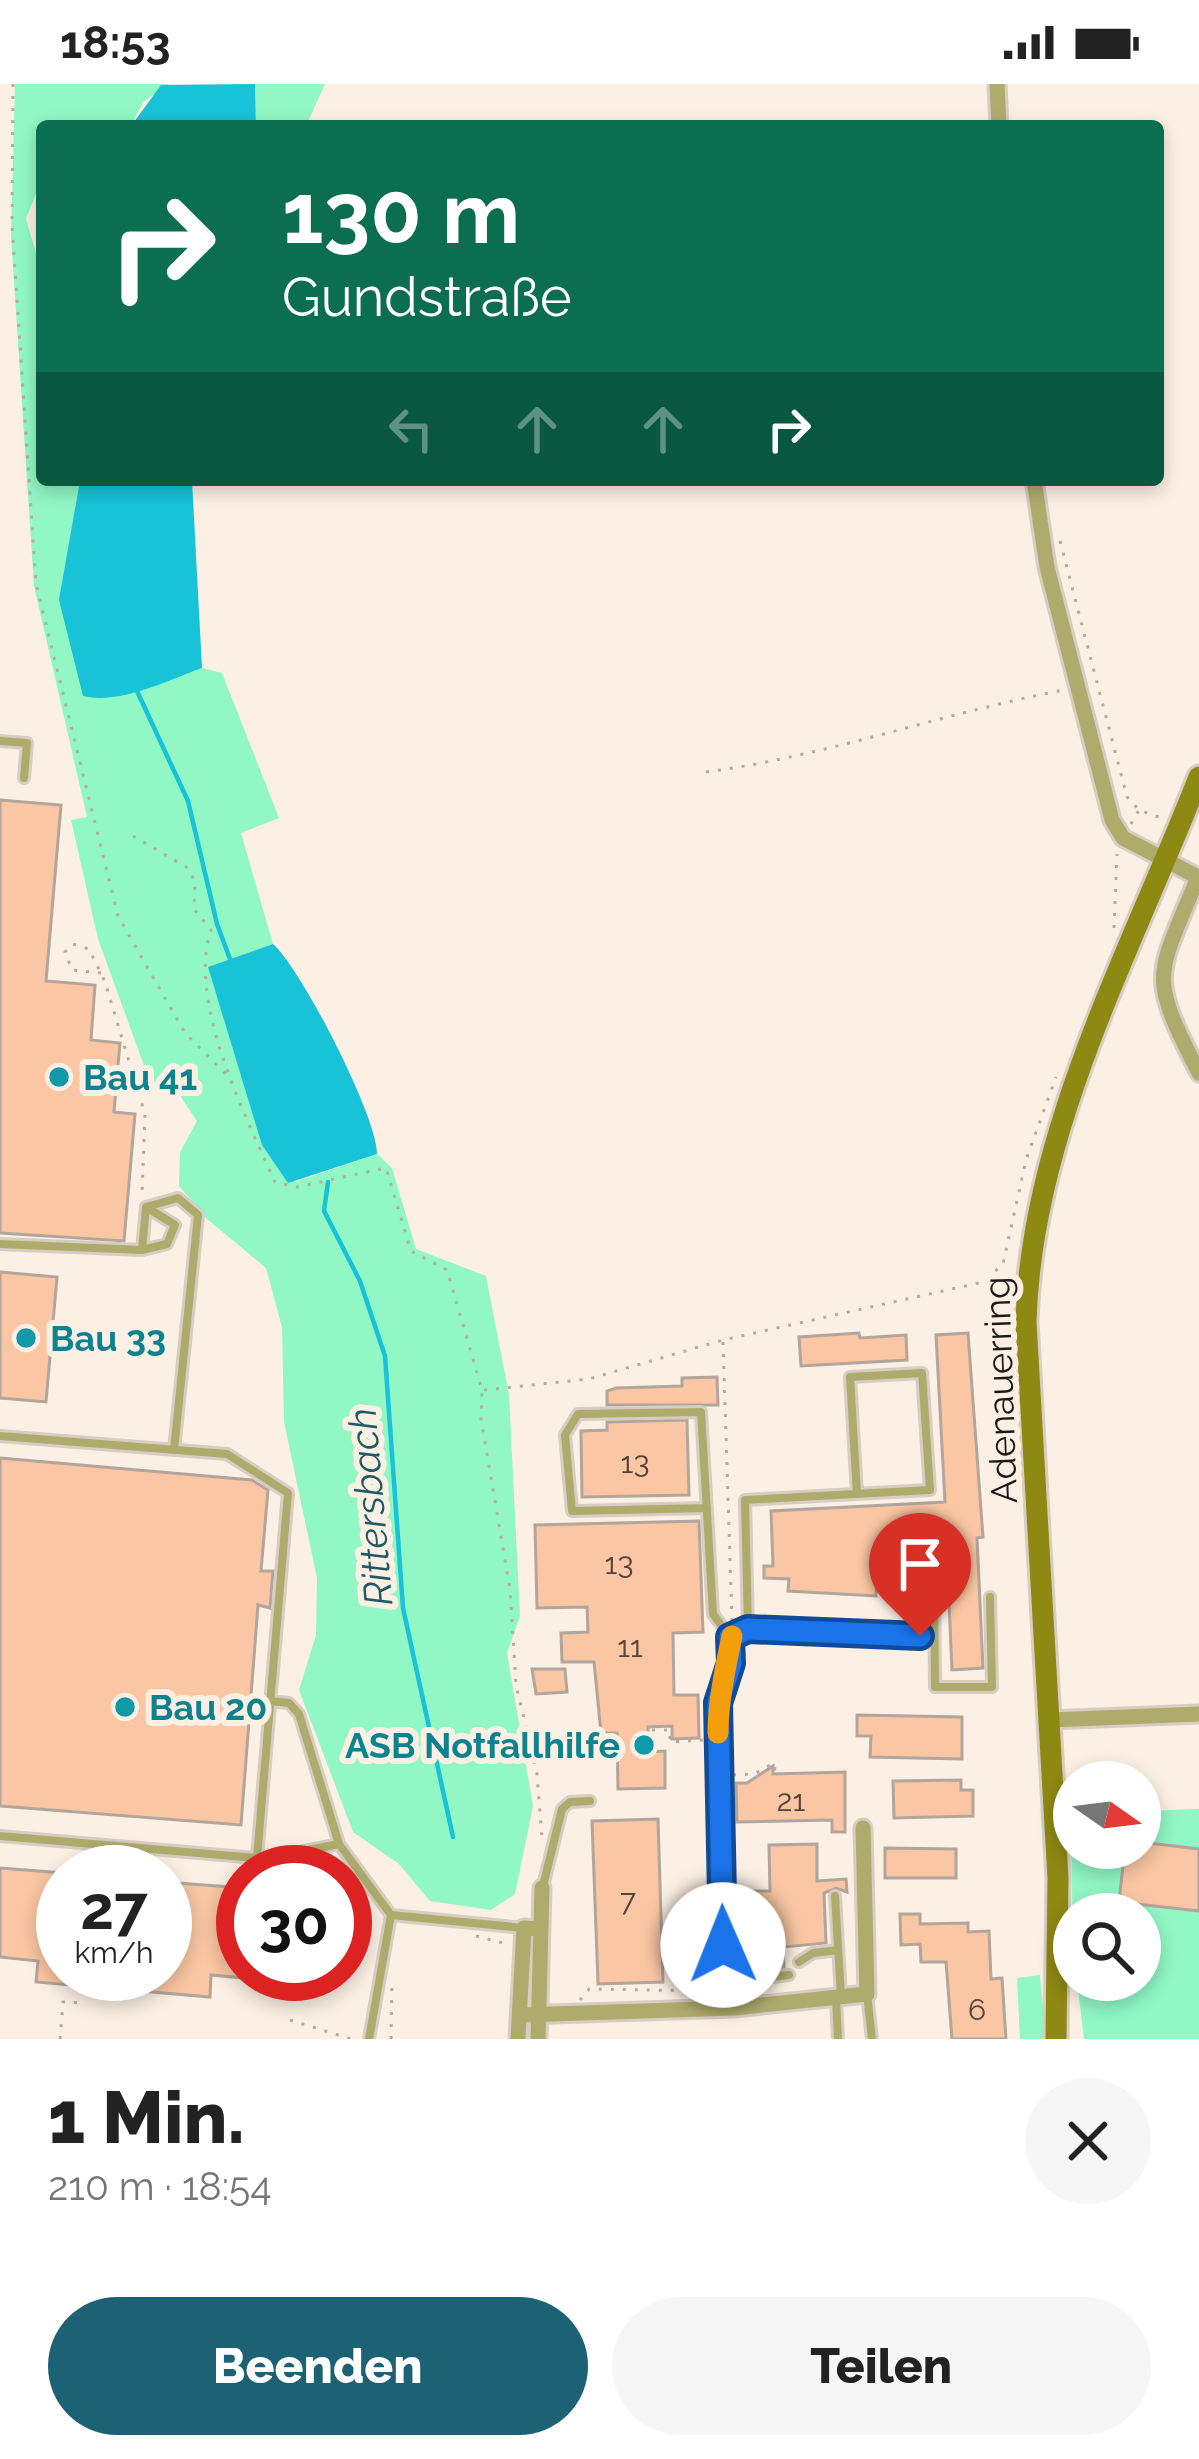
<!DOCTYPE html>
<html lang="de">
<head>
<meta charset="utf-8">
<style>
	body { margin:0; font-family:Raleway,sans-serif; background:#f6f6f6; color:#222; height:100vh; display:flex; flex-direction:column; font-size:45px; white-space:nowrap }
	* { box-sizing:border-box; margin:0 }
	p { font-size:39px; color:#767676 }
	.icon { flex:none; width:66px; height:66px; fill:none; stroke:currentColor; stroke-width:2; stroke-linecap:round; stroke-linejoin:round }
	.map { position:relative; height:1955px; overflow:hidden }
	.side { display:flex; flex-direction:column; background:#fff; flex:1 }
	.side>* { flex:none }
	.guide { position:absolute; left:36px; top:36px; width:1128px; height:366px; border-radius:12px; box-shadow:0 6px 18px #0003; background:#0b6e4f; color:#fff; overflow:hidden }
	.needle { width:78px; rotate:104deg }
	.buttons { position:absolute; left:1053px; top:1677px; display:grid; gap:24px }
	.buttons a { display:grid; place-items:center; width:108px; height:108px; border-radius:50%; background:#fff; box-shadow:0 6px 18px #0003; font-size:60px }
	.speed { position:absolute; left:36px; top:1761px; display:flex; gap:24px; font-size:60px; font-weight:700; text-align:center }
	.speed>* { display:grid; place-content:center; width:156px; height:156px; border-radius:50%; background:#fff; box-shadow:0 6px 18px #0003; line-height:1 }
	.speed small { font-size:30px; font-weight:400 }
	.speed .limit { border:18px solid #d22; background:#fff; color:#111 }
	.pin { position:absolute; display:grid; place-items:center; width:102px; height:102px; color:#fff; margin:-123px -51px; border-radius:50% 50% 50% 0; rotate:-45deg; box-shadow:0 0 12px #0007 }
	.pin .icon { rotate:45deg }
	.me { position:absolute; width:132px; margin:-66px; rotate:359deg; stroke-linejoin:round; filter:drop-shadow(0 0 9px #0008) }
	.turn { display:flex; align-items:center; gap:42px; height:252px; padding:0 48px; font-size:54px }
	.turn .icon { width:156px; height:156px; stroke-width:2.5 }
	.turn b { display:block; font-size:84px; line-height:102px }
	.lanes { display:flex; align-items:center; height:114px; padding:0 48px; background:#0003; justify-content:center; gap:60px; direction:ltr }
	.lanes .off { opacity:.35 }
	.round { display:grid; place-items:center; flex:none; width:126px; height:126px; border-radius:63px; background:#f6f6f6 }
	.summary { display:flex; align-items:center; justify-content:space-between; height:204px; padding:0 48px }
	h1 { font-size:72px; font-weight:800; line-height:90px }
	.button { display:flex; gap:24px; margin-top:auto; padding:24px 48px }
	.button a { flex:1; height:138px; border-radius:72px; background:#1d6274; color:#fff; font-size:48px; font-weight:800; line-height:138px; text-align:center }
	.button a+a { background:#f6f6f6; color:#222 }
	.status { display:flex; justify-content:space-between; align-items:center; height:84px; padding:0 60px; background:#fff; direction:ltr }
	.status svg { height:33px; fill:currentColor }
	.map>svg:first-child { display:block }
	.green { fill:#90f7c5 }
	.water { fill:#18c3d8 }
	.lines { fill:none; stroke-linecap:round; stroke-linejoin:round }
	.stream { stroke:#18c3d8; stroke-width:4.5 }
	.building { fill:#fac6a3; stroke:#b3a59c; stroke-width:3 }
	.service-casing { stroke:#d8cdc3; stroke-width:14 }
	.minor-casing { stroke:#d8cdc3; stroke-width:21 }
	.secondary-casing { stroke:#d8cdc3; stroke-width:27 }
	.path { stroke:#b5aba2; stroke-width:3; stroke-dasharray:3 9; stroke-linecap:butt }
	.service { stroke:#aeac6d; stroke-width:8 }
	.minor { stroke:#aeac6d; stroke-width:15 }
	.secondary { stroke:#8e8913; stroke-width:21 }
	.route-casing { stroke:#114b97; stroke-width:30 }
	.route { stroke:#1a73e8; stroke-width:21 }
	.slow { stroke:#f59e0b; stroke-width:21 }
	.culture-dot { fill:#0f9aa8; stroke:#fcf0e4; stroke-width:4.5 }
	.labels { text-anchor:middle; stroke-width:12; stroke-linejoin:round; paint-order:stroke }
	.number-label { font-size:30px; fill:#544438 }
	.culture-label { font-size:36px; font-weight:bold; fill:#0d838f; stroke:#fcf0e4; text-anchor:start }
	.street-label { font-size:36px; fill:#1c1814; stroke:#fcf0e4 }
	.water-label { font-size:39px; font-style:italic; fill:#1d5a63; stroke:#fcf0e4 }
</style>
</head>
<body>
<div class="status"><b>18:53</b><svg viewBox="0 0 49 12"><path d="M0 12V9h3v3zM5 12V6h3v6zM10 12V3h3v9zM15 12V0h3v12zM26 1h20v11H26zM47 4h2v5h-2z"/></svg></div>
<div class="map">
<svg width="1199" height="1955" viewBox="0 0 1199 1955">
	<rect width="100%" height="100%" fill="#fcf0e4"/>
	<path class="green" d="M15,0H169L143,18L131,42H42V94L26,135L42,190V396H80L68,468L137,607L202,584L222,589L279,734L241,749L273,860L208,883L240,981L295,1098L377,1070L392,1084L416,1165L486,1192L509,1311L520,1532L507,1569L533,1722L515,1810L491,1826L430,1817L399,1780L353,1748L299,1606L316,1551L317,1494L284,1338L282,1243L266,1184L207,1135L179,1102L180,1068L197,1037L178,1009L151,1001L98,855L71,736L87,733L34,502L11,152Z
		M255,0H325L306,42H256Z
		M1199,1725V1765L1140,1758V1727Z
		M1070,1729L1074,1764H1125L1119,1818L1199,1827V1955H1084L1077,1896H1140V1830H1074V1882Z
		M1040,1891L1046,1955H1020L1017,1894Z"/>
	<path class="water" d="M161,1L255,0L256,42H131Z
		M80,396H192L202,584C168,596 120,621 83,612L59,516Z
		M273,860C301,884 378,1034 377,1070L288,1099L262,1061L208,883Z"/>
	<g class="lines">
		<path class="stream" d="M137,607L188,717L217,840L230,875
			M328,1098L324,1127L360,1197L385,1272L403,1524L453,1753"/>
	</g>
	<path class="building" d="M0,716L61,721L46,897L95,901L91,956L120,959L114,1028L135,1030L124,1157L0,1149Z
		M0,1188L57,1193L46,1318L0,1314Z
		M859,1249L860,1254L906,1251L907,1276L801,1282L799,1253Z
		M968,1249L983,1453L977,1454L983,1584L952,1586L947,1474L879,1472L876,1512L788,1507L789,1495L764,1494V1482H773L771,1427L945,1418L936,1251Z
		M717,1293L718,1321H607V1307L616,1304L682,1302V1294Z
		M687,1336L689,1411L582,1413L581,1347L607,1346V1338Z
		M0,1374L252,1396L268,1406L261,1487H273L270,1524L258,1521L241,1741L0,1722Z
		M699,1437L703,1548L673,1549L674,1611H698L699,1654L672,1655V1642L648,1643V1668L665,1667V1704L618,1705L617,1649H601L594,1578H562L561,1549L588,1548L587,1523L537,1524L535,1441Z
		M532,1585H565L567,1608L536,1610Z
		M857,1631L962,1633V1675L870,1673L871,1652H857Z
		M773,1682V1690L845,1688V1748H832V1736L737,1738L736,1699H747Z
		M961,1696V1706H973V1732L894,1734L893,1697Z
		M658,1735L663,1898L598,1900L592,1737Z
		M1140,1758L1199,1765V1827L1119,1818L1125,1764H1140Z
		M817,1760V1797L846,1795L847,1808L836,1804L824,1809L826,1859L783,1863L784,1883L758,1886L753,1883L752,1807H770L769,1761Z
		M885,1764L956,1765V1794H885Z
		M0,1784L63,1789V1890H165V1798L243,1804V1894L211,1891L210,1913L36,1898L38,1877L0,1873Z
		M900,1830H920V1840L968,1839V1848L989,1847L991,1895L1002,1894L1006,1955H952L946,1878H921L920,1860L901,1861Z"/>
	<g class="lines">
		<g class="service-casing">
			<path id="service" d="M0,657L27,659L24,694
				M146,1123L175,1141L167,1160L142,1166L146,1123L178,1114L198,1131L174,1366
				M0,1160L142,1166
				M0,1352L227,1370L288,1409L257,1774L0,1752
				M707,1424L572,1427L565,1351L578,1330L701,1328L713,1530L730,1553
				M934,1494L935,1603H992L990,1513
				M748,1544L745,1416L930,1406L922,1289L850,1293L857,1410
				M270,1617L289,1619L299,1630L339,1760L391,1831
				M301,1788L303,1767L339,1760
				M543,1802L562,1725L570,1718L590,1717
				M835,1812L841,1912
				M723,1814H740L744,1887L756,1895L789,1891
				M799,1878L813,1869L838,1866
				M867,1910L872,1955
				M836,1915L838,1955
				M369,1955L391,1831L524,1844"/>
		</g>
		<g class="minor-casing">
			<path id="minor" d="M997,0L999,42
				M1034,396L1047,483L1112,736L1123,754L1198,793C1157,894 1147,888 1199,989
				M1050,1636L1199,1630
				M723,1924L718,1619L731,1579L730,1553L748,1545L920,1553
				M521,1931L734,1924L867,1910L863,1744
				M518,1955L524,1844L541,1845
				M538,1955L542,1804"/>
		</g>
		<g class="secondary-casing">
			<path id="secondary" d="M1056,1955L1058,1794L1026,1238C1031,1049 1131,867 1199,693"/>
		</g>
		<path class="path" d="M13,0L12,141L36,500L118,832L185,949L230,994
			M1060,457L1127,713L1139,726L1164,735
			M706,688C827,672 943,629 1064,606
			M1131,740L1139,726
			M133,752L188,784L195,798L194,825L211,846C187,917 245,1031 275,1098L297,1103L386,1084L411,1167L447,1186L482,1306L481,1335L510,1505L516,1601L537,1690L542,1754
			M1114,844L1117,770
			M101,889L72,886L65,868L73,860L89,865L105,898L145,1030L142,1111
			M723,1258L732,1536
			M484,1306L589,1295L723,1256L983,1198L1003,1180L1026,1076L1056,993
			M652,1646H670V1658L705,1656
			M733,1691L754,1690L774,1679L775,1685H785
			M269,1779L289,1781
			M476,1852L507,1860
			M580,1916L589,1905L709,1907
			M290,1936L351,1955
			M60,1955L63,1918L82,1919
			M391,1955L392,1898"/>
		<use href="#service" class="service"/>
		<use href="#minor" class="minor"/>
		<use href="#secondary" class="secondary"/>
	</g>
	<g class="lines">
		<g class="route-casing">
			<path id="route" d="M723,1861L718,1619L731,1579L730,1553L748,1545L920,1552"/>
		</g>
		<use href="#route" class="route"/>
		<path class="slow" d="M718,1649C718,1617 726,1581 732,1552"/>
	</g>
	<g class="culture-dot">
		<circle cx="59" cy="993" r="12"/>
		<circle cx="26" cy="1254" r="12"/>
		<circle cx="125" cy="1623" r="12"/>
		<circle cx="644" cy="1661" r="12"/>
	</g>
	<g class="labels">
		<g class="number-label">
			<text x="635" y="1389">13</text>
			<text x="619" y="1490">13</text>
			<text x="630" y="1573">11</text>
			<text x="791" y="1727">21</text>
			<text x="628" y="1827">7</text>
			<text x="977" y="1936">6</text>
		</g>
		<g class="culture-label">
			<text x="83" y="1006">Bau 41</text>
			<text x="50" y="1267">Bau 33</text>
			<text x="149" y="1636">Bau 20</text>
			<text x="620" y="1674" text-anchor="end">ASB Notfallhilfe</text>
		</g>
		<g class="street-label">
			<text transform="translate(1000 1306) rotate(-92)" y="13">Adenauerring</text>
		</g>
		<g class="water-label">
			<text transform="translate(370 1423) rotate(-95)" y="14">Rittersbach</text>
		</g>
	</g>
</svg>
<div class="buttons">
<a><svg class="needle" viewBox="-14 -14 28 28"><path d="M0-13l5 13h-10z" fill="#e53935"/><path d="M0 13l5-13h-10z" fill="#767676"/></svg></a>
<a><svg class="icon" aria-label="search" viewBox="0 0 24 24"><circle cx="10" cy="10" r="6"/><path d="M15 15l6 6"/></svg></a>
</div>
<div class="speed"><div>27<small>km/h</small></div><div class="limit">30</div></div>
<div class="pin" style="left:920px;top:1552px;background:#d93025"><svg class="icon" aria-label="arrive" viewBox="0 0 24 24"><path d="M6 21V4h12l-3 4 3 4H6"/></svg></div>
<svg class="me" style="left:723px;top:1861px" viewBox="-20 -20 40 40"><circle r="19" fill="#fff"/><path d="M0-13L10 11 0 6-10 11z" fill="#1a73e8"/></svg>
<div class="guide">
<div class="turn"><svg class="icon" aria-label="right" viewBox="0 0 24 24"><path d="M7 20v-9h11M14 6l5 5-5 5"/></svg><div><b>130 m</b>Gundstraße</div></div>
<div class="lanes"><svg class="icon off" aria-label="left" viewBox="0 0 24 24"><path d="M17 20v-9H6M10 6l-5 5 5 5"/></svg><svg class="icon off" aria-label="ahead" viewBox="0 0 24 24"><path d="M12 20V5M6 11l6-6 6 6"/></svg><svg class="icon off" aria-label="ahead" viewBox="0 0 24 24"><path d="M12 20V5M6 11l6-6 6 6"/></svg><svg class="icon" aria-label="right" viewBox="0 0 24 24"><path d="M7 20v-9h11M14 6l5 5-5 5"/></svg></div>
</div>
</div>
<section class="side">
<div class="summary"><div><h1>1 Min.</h1><p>210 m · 18:54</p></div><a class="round"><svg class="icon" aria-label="close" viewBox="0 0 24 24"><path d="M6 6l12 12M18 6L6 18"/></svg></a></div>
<div class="button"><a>Beenden</a><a>Teilen</a></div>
</section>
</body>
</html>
